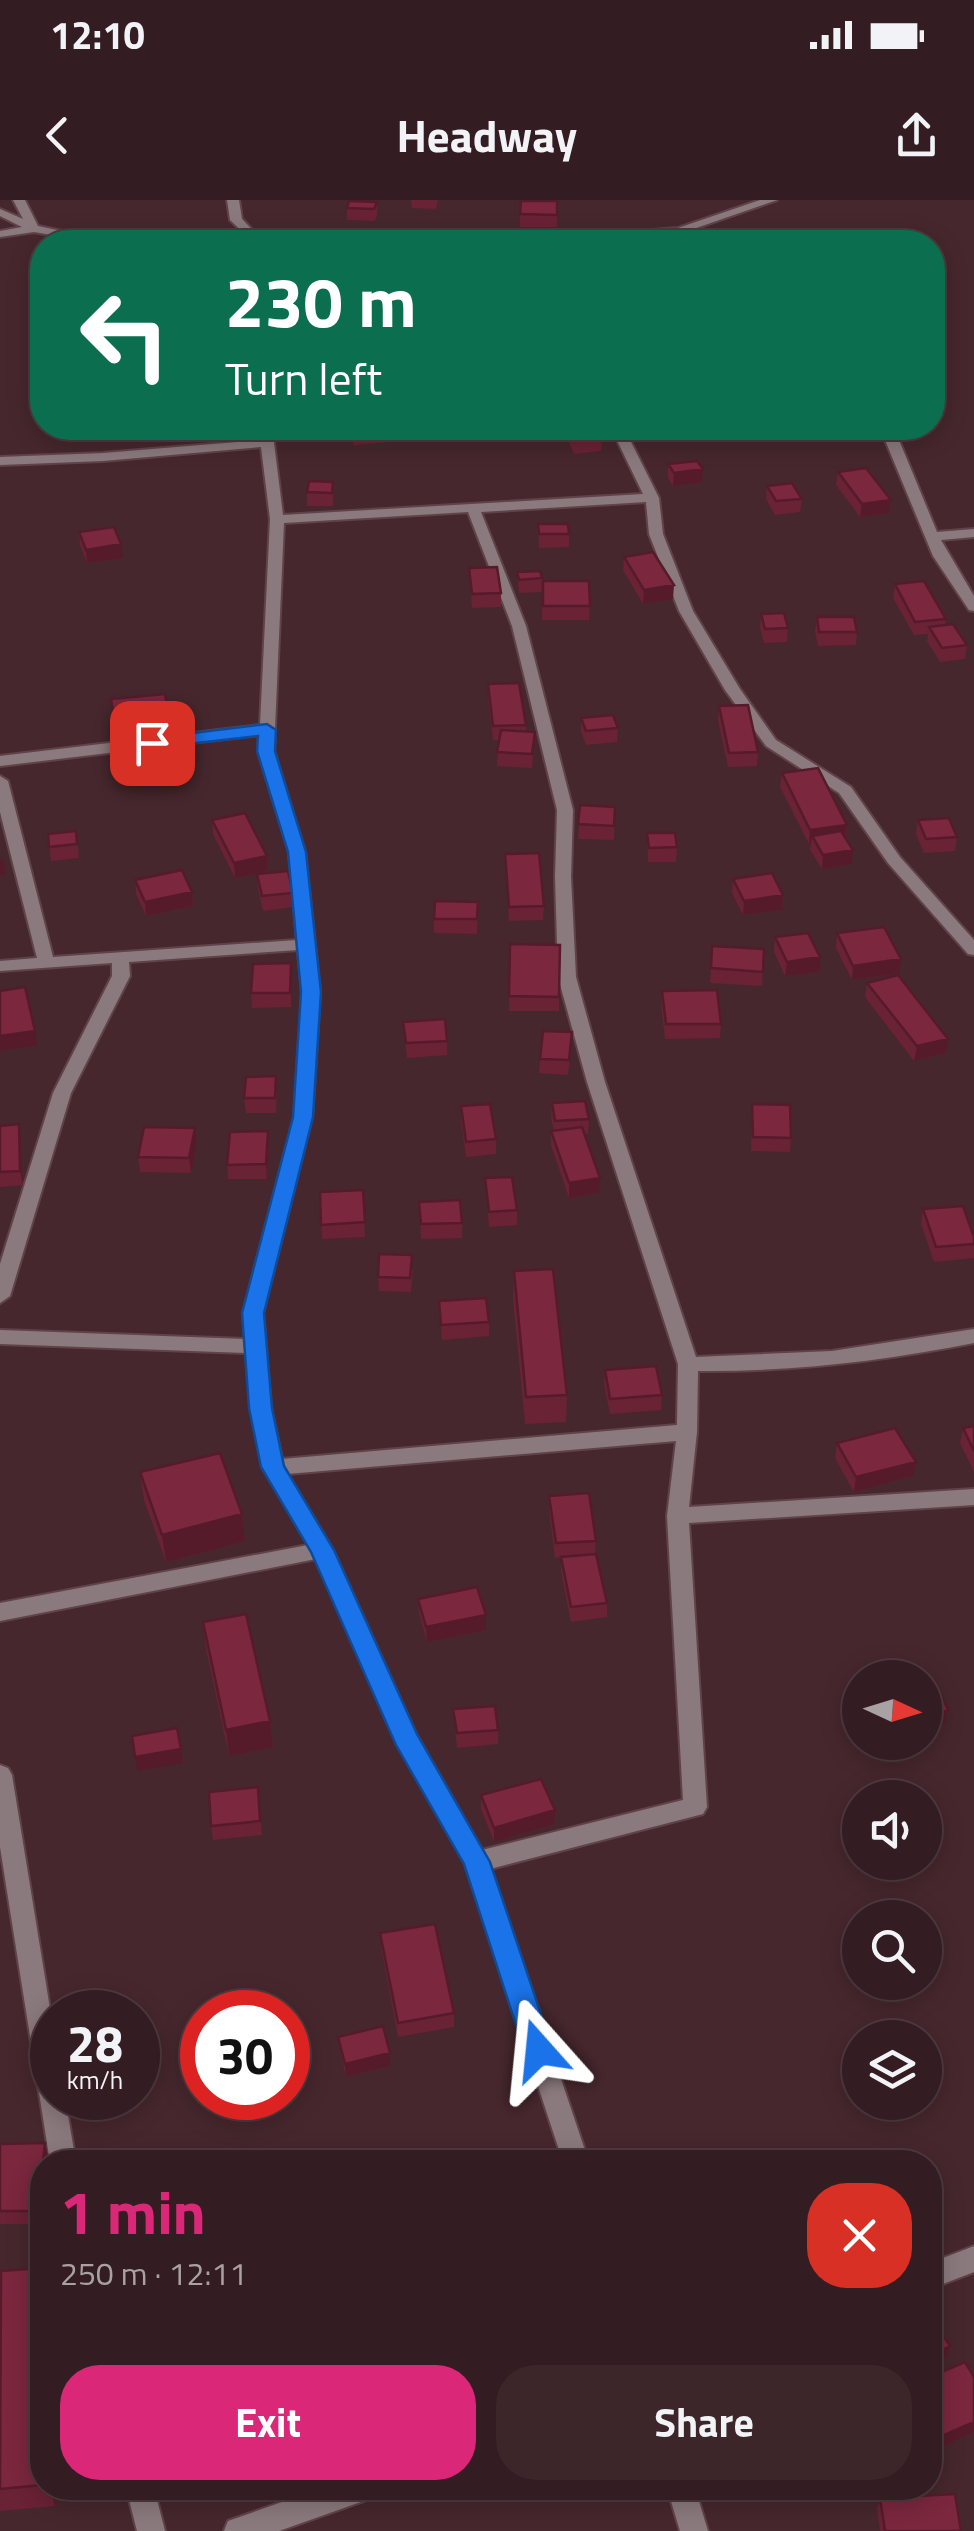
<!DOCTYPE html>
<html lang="en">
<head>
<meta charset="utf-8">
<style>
	body { margin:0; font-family:"Titillium Web",sans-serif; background:#3c262a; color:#f1f3f6; height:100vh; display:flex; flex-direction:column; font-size:38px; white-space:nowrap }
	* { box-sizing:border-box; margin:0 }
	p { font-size:32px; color:#a9a2a5 }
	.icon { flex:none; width:55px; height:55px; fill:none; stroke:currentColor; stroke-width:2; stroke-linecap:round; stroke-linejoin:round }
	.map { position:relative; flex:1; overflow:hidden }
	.details { position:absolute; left:30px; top:1950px; width:912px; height:350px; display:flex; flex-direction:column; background:#341d22; border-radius:40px; box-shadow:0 5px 25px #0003,0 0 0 2px #4e3b40 }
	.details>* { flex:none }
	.guide { position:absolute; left:30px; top:30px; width:915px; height:210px; border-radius:40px; box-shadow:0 5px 25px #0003,0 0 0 2px #4e3b40; background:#0b6e4f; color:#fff; overflow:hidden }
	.needle { width:65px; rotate:94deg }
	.tools { position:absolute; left:842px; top:1460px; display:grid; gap:20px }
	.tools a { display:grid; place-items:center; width:100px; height:100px; border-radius:50%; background:#341d22; box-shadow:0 5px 25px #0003,0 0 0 2px #4e3b40; font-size:50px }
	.speed { position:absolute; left:30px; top:1790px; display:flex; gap:20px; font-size:50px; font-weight:700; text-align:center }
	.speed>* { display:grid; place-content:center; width:130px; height:130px; border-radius:50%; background:#341d22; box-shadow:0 5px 25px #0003,0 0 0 2px #4e3b40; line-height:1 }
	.speed small { font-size:25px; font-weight:400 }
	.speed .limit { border:15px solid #d22; background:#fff; color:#111 }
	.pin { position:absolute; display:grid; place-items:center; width:85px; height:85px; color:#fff; margin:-42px; border-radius:20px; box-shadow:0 5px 15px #0006 }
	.me { position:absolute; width:110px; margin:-55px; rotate:342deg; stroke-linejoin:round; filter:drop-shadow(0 0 8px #0008) }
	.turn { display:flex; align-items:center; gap:35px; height:210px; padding:0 30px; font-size:45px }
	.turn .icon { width:130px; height:130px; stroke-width:2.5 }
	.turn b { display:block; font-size:70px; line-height:85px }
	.round { display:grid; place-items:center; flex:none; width:105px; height:105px; border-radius:40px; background:#3c262a }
	.head { display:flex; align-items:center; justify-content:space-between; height:170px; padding:0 30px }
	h1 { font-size:60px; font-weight:700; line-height:75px; color:#db2777 }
	.button { display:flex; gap:20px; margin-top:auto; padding:20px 30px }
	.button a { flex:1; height:115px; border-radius:40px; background:#db2777; color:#fff; font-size:40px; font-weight:700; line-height:115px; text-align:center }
	.button a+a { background:#3c262a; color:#f1f3f6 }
	.status { display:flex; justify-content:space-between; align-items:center; height:70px; padding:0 50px; background:#341d22; direction:ltr }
	.status svg { height:28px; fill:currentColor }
	header { display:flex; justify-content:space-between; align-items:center; height:130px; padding:0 30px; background:#341d22; font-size:45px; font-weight:700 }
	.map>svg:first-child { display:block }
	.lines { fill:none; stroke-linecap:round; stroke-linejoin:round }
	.minor-casing { stroke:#604349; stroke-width:4 }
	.minor { fill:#8b7a7d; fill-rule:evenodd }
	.wall { fill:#6a2235 }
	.shaded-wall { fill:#561b2b }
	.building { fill:#7b273e; stroke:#561b2b; stroke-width:2.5 }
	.route { fill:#1a73e8; stroke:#114b97; stroke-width:2.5 }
</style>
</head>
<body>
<div class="status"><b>12:10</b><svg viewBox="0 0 49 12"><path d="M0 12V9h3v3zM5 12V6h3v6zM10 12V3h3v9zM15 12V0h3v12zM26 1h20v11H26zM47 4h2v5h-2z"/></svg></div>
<header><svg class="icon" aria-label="back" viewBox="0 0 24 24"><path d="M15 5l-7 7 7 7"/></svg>Headway<svg class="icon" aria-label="share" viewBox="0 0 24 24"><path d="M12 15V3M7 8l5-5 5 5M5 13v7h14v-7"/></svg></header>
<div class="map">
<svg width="974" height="2331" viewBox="0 0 974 2331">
	<rect width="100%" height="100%" fill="#46272d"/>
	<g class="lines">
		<g class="minor-casing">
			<path id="minor" d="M13,0H25L38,26L115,42H92L34,32L0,37V31L22,27L0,16V9L23,19Z
				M227,0H239L242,19L264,42H253L230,20Z
				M760,0H777L679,34L586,42H545L551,38L678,28Z
				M263,228H277L274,243L283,315L643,294L611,228H624L659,298L663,334L693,411L740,489L776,540L851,587L900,657L974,740V755L968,754L888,663L839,593L766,546L725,490L679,411L649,334L646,302L481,312L526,426L573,610L571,677L576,777L605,882L696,1157L832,1151L974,1129V1143C883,1161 791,1172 698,1171L697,1232L689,1307L974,1289V1305L689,1323L707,1607L703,1614L490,1669L589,1962H563L465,1664L395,1538L316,1359L0,1421V1403L308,1345L263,1267L251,1208L246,1153L0,1144V1130L245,1139L243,1113L294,917L302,793L298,750L129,762L130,776L71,893L10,1096L0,1103V1064L53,893L112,776V763L0,771V761L37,758L0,612V576L8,581L53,757L297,740L289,652L258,551L259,535L0,566V556L260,525L270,319L261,247L103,261L0,265V257L103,253L261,240ZM468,312L512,426L557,610L555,677L558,777L587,882L678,1164L677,1225L282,1259L271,1208L263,1113L312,917L320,793L305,652L274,551L284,323ZM676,1241L667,1316L683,1600L482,1650L416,1534L333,1350L287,1274Z
				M880,228H894L937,332L974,329V337L941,340L974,396V411L969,410L933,356Z
				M0,1565L8,1568L12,1575L52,1821V1898H65L76,1962H50L0,1647Z
				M974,2046V2072L930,2089V2063Z
				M126,2288H154L165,2331H137Z
				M322,2288H376L372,2298L279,2331H224L228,2321Z
				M667,2288H695L708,2331H680Z"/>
		</g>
		<use href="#minor" class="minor"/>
	</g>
	<path class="wall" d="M411,0H438L436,9L412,8Z
		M557,1V27H520V14Z
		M377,2V14L375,21L347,20V8Z
		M185,228H221L220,239H186Z
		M298,228H317V241L299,242Z
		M349,228H416V240L354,245Z
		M563,228H597L602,238L601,251L574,254Z
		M828,228H854V231L830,233Z
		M668,264L702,282L673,286L668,278Z
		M838,272L891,300L889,313L860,317L836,285Z
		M333,282V306H307V292Z
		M767,286L802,299L800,312L775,315L766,299Z
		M538,324L569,334V347L539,348Z
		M79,332L123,358L87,363L80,345Z
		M624,357L673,399L643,404L623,370Z
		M469,368L501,393V407L472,408Z
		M517,372L542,378V392L519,393Z
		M543,381L590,406L589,420H542Z
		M895,384L946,419L945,425L967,445L965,459L940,462L927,441L928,434L914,435L893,398Z
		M761,414L788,428L787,442L764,443L760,427Z
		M817,417L857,432L856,445L818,446L815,431Z
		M488,484L526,525V532H535L532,568L497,566L499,540H493L488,498Z
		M111,499L168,511L170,525L116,531Z
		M719,506L758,552L757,566L728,567L718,520Z
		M581,518L618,528L617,542L586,545L581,532Z
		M782,573L847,625L846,638L851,664L822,669L810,650L811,644H809L780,587Z
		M580,605L615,607L614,640L578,639Z
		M212,620L267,656L268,671L235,678L213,634Z
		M918,620L957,637L955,651L924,653L916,634Z
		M647,633L677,647L676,662H648Z
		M48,634L78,645L79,658L51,661Z
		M505,654L544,706L543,720L509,721Z
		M257,674L293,693L294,707L263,711L258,689Z
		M733,679L783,695L782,710L743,715L732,693Z
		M135,680L192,692L193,706L146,716L136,694Z
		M478,702L477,734L434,733V719Z
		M837,733L899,773L852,780L836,748Z
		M775,737L819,772L785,776L774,752Z
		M510,744L560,745L559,811H509Z
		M712,746L763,772L762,786L710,783Z
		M291,763V807L252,808L251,793Z
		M867,783L946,853L914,861L865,797Z
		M662,791L721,824L720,838L665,839L661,805Z
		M403,822L447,841V855L407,858Z
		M571,847L568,875L539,873L540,859Z
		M277,891L276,913H246L244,898Z
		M552,903L589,919L588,934H585L599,993L569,998L551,945V931L554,930L551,918Z
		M752,904L791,938L790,952L751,951Z
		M461,906L496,939V954L466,957L461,921Z
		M0,926L21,939L23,985L0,987Z
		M195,928L197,943L191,973L140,972L138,957Z
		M269,946L267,979H228L227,965Z
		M485,978L517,1010V1025L489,1027Z
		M363,990L365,1037L322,1039L320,992Z
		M419,1002L462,1023V1038L421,1039Z
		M923,1009L974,1037V1058L934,1062L921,1024Z
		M413,1070L411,1092L379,1091L378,1077Z
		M514,1071L567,1195L566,1222L525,1224L513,1099Z
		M439,1101L489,1122V1136L442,1140Z
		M605,1170L662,1195L661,1210L610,1214L604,1184Z
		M974,1226V1272L960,1243L963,1228Z
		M837,1243L913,1276L854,1292L835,1258Z
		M140,1272L242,1314L245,1341L166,1362L144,1300Z
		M549,1296L596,1341L595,1354L607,1403V1417L571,1422L561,1372V1357L555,1358L549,1310Z
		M418,1399L486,1430L427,1442L419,1413Z
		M203,1422L270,1521L273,1547L229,1556L206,1449Z
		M453,1509L498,1530V1544L457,1548Z
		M258,1587L262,1635L213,1640L211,1626Z
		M481,1595L554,1624L494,1642L481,1609Z
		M380,1733L454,1813V1827L398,1837L381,1747Z
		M338,1837L390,1866L346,1877L340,1850Z
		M45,1943L48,1956L42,1962L41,2024H0V1944Z
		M42,2068V2288H56L55,2306L0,2311V2095Z
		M930,2177H974V2232L939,2248L930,2232Z
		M880,2298L961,2331H880L877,2309Z"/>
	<path class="shaded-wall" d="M703,269L702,282L673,286L674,273Z
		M891,300L889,313L860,317L862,304Z
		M121,344L123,358L87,363L86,350Z
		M674,385L673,399L643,404L644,390Z
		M847,625L845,640L812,636L811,644H809L810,630Z
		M853,650L851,664L822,669L823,655Z
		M267,656L268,671L235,678L234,663Z
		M3,659L6,674L0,675V660Z
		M192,692L193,706L146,716L145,702Z
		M783,695L782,710L743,715L744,701Z
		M820,757L819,772L785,776L787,762Z
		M901,759L899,773L852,780L853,766Z
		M35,831L37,845L0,851V836Z
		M948,839L946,853L914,861L917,846Z
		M19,924L21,939L23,985L20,971Z
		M195,928L197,943L191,973L189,958Z
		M268,931L269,946L267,979L266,964Z
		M600,978L599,993L569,998V983Z
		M916,1262L913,1276L854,1292L856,1277Z
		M242,1314L245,1341L166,1362L162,1335Z
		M486,1415V1430L427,1442L426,1427Z
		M948,1510L945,1524L925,1528V1515Z
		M270,1521L273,1547L229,1556L226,1530Z
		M181,1549L183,1563L138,1571L135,1557Z
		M555,1610L554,1624L494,1642V1628Z
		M390,1853V1866L346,1877L345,1864Z
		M45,1943L48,1956V1962H43Z
		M42,1967V2011L41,2024L38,2011Z
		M950,2146L946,2158L930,2167V2156Z
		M974,2222V2232L939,2248L942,2236Z
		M50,2288H56L55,2306Z"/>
	<path class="building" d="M349,1L377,2L374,9L347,8Z
		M521,1H557V15L520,14Z
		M55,35H82L79,42H52Z
		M569,228H597L602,238L574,240Z
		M697,261L703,269L674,273L668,264Z
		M866,268L891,300L862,304L838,272Z
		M309,281L333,282L332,293L307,292Z
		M792,283L802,299L776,301L767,286Z
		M538,324H568L569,334H539Z
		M114,327L121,344L86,350L79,332Z
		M653,352L674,385L644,390L624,357Z
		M497,367L501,393L472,394L469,368Z
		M540,371L542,378L519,380L517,372Z
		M543,381H589L590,406H543Z
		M924,381L946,419L915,422L895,384Z
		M784,413L788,428L765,429L761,414Z
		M817,417H854L857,432H819Z
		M953,424L967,445L942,448L929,427Z
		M519,483L526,525L493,526L488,484Z
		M165,494L168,511L114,517L111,499Z
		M748,505L758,552L729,553L719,506Z
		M613,515L618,528L586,531L581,518Z
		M501,530L535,532L532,554L497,552Z
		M818,568L847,625L810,630L782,573Z
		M580,605L615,607L614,626L578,624Z
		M245,613L267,656L234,663L212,620Z
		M949,618L957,637L926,639L918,620Z
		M76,631L77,644L49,647L48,634Z
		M841,631L853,650L823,655L812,636Z
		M647,633H675L677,647L649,648Z
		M539,653L544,706L509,707L505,654Z
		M182,670L192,692L145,702L135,680Z
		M288,671L293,693L262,696L257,674Z
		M772,673L783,695L744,701L733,679Z
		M435,701L478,702L477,719H434Z
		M884,727L901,759L853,766L837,733Z
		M808,733L820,757L787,762L775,737Z
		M510,744L560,745L559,797L509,796Z
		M712,746L764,749L763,772L711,768Z
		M291,763L290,793H251L253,764Z
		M898,775L948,839L917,846L867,783Z
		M25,787L35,831L0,836V791Z
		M717,790L721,824H666L662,791Z
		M445,819L447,841L406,843L403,822Z
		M543,831L572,832L569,860L540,859Z
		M276,876L275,898H244L246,877Z
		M585,901L589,919L555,921L552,903Z
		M490,904L496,939L466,942L461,906Z
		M752,904L790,905L791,938L753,937Z
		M19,924L20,971L0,972V926Z
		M144,927L195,928L189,958L138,957Z
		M582,927L600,978L569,983L551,931Z
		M268,931L266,964L227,965L230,932Z
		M512,977L517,1010L489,1012L485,978Z
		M363,990L365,1022L321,1025L320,992Z
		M460,1000L462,1023L421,1024L419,1002Z
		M963,1006L974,1037V1044L936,1047L923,1009Z
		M379,1054L412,1055L410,1078L378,1077Z
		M553,1069L567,1195L526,1197L514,1071Z
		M486,1098L489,1122L441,1125L439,1101Z
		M656,1166L662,1195L610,1199L605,1170Z
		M974,1226V1251L963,1228Z
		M895,1228L916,1262L856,1277L837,1243Z
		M220,1253L242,1314L162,1335L140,1272Z
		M589,1293L596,1341L556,1343L549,1296Z
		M596,1354L607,1403L571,1407L561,1357Z
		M477,1387L486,1415L426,1427L418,1399Z
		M246,1414L270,1521L226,1530L203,1422Z
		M935,1481L948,1510L925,1515V1483Z
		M495,1506L498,1530L457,1533L453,1509Z
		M177,1528L181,1549L135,1557L132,1536Z
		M541,1579L555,1610L494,1628L481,1595Z
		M258,1587L260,1621L211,1626L209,1592Z
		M435,1724L454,1813L398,1823L380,1733Z
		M288,1807L289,1846H288V1812H242L241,1810Z
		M383,1826L390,1853L345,1864L338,1837Z
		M45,1943L38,2011H0V1944Z
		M42,2068V2285L0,2289L1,2071Z
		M930,2116L950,2146L930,2156Z
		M965,2162L974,2177V2222L942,2236L930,2213V2177Z
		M955,2294L961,2331H885L880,2298Z"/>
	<path class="route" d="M267,524L276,530L275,551L306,652L321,792L313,917L264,1113L272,1208L284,1266L334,1350L417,1534L490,1662L553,1850L549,1859L539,1863L529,1859L524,1850L464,1664L396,1545L311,1352L261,1267L249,1208L242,1113L293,917L301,792L288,652L257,551L258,536L152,548L144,543L152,538Z"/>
</svg>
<div class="tools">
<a><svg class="needle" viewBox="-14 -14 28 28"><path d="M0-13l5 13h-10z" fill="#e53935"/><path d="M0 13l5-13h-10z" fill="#a9a2a5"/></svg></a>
<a><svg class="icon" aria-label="sound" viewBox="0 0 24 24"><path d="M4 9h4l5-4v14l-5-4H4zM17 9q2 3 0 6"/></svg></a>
<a><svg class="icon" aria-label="search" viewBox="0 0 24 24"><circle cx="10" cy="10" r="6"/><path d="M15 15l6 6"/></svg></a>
<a><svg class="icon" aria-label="layers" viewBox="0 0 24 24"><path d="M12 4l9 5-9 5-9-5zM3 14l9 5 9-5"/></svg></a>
</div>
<div class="speed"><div>28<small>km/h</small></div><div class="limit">30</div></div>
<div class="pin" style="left:152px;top:543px;background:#d93025"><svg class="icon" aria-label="arrive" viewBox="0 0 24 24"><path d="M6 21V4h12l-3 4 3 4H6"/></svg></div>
<svg class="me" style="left:539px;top:1850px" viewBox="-20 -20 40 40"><path d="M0-17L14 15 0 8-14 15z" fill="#1a73e8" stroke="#fff" stroke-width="4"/></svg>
<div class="guide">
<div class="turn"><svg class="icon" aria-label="left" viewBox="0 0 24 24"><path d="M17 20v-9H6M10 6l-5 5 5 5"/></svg><div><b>230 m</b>Turn left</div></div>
</div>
<section class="details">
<div class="head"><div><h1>1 min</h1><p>250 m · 12:11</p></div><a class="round" style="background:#d93025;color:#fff"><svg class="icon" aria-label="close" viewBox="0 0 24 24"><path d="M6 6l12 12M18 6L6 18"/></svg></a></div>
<div class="button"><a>Exit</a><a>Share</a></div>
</section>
</div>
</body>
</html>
